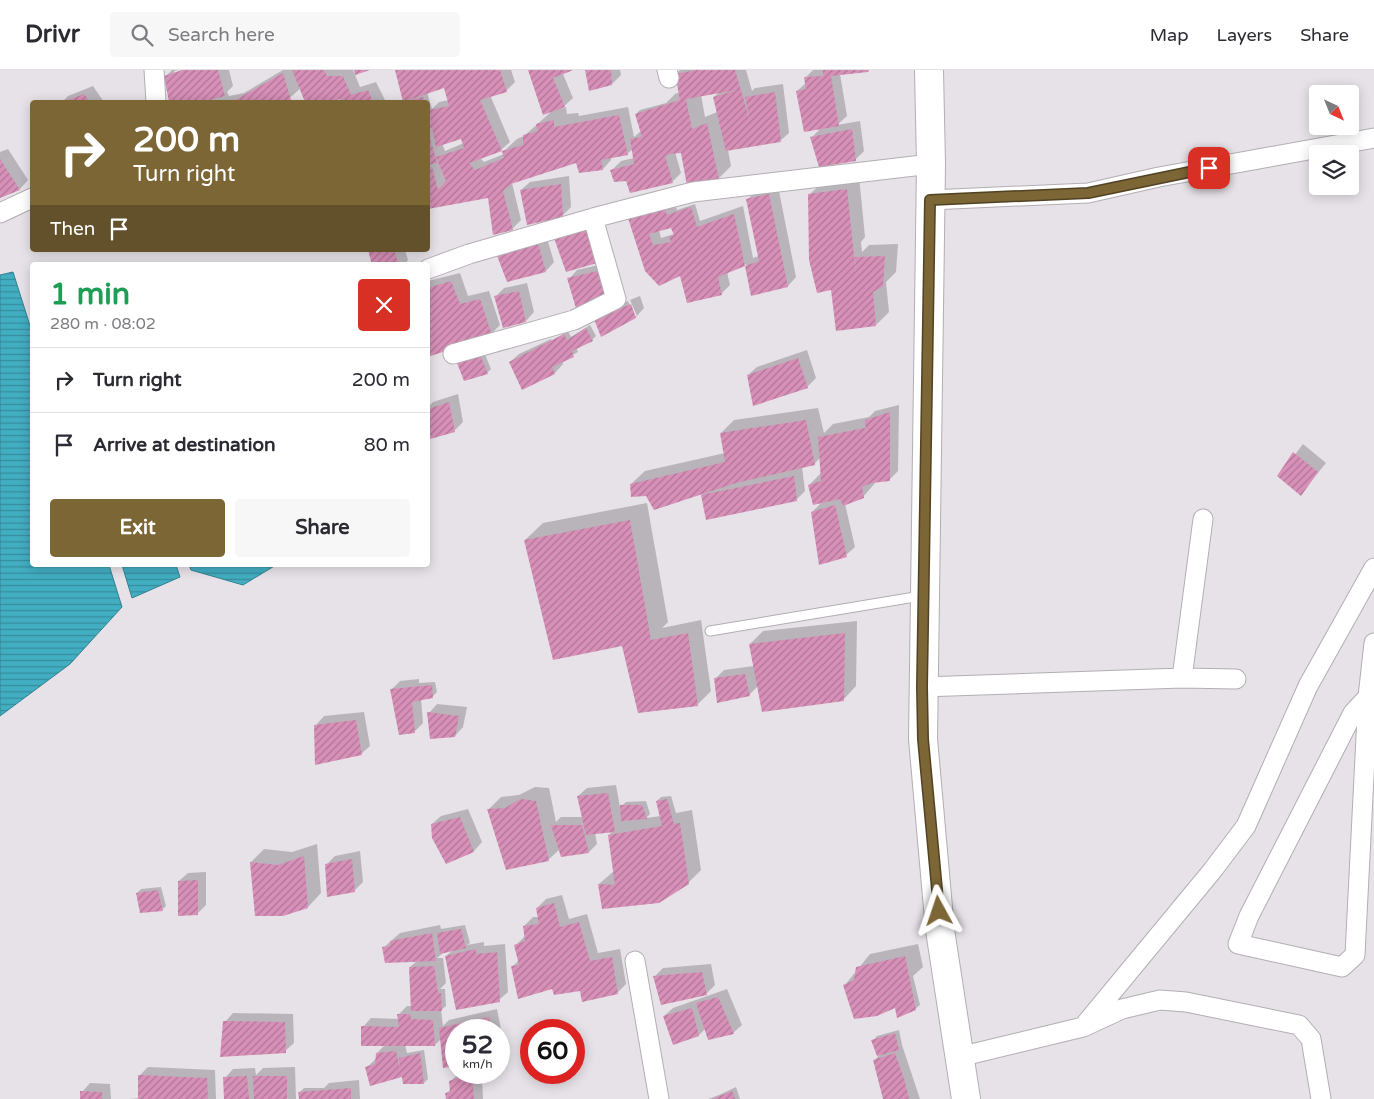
<!DOCTYPE html>
<html lang="en">
<head>
<meta charset="utf-8">
<style>
	body { margin:0; font-family:"Varela Round",sans-serif; background:#f7f7f7; color:#2b2b33; height:100vh; display:flex; flex-direction:column; font-size:19px; white-space:nowrap }
	* { box-sizing:border-box; margin:0 }
	p { font-size:16px; color:#7c7c81 }
	.icon { flex:none; width:28px; height:28px; fill:none; stroke:currentColor; stroke-width:2; stroke-linecap:round; stroke-linejoin:round }
	.map { position:relative; flex:1; overflow:hidden }
	.side { position:absolute; left:30px; top:192px; width:400px; height:305px; display:flex; flex-direction:column; background:#fff; border-radius:5px; box-shadow:0 2px 12px #0003 }
	.side>* { flex:none }
	.hud { position:absolute; left:30px; top:30px; width:400px; height:152px; border-radius:5px; box-shadow:0 2px 12px #0003; background:#7c6636; color:#fff; overflow:hidden }
	.needle { width:32px; rotate:137deg }
	.fabs { position:absolute; left:1309px; top:15px; display:grid; gap:10px }
	.fabs a { display:grid; place-items:center; width:50px; height:50px; border-radius:5px; background:#fff; box-shadow:0 2px 12px #0003; font-size:25px }
	.speed { position:absolute; left:445px; top:949px; display:flex; gap:10px; font-size:25px; font-weight:700; text-align:center }
	.speed>* { display:grid; place-content:center; width:65px; height:65px; border-radius:50%; background:#fff; box-shadow:0 2px 12px #0003; line-height:1 }
	.speed small { font-size:12px; font-weight:400 }
	.speed .limit { border:8px solid #d22; background:#fff; color:#111 }
	.pin { position:absolute; display:grid; place-items:center; width:42px; height:42px; color:#fff; margin:-21px; border-radius:10px; box-shadow:0 2px 8px #0006 }
	.me { position:absolute; width:55px; margin:-28px; rotate:355deg; stroke-linejoin:round; filter:drop-shadow(0 0 4px #0008) }
	.turn { display:flex; align-items:center; gap:18px; height:105px; padding:0 20px; font-size:22px }
	.turn .icon { width:65px; height:65px; stroke-width:2.5 }
	.turn b { display:block; font-size:35px; line-height:42px }
	.then { display:flex; align-items:center; height:48px; padding:0 20px; background:#0003; gap:10px; font-size:19px }
	.round { display:grid; place-items:center; flex:none; width:52px; height:52px; border-radius:5px; background:#f7f7f7 }
	.overview { display:flex; align-items:center; justify-content:space-between; height:85px; padding:0 20px }
	h1 { font-size:30px; font-weight:700; line-height:38px; color:#1e9e55 }
	.cta { display:flex; gap:10px; margin-top:auto; padding:10px 20px }
	.cta a { flex:1; height:58px; border-radius:5px; background:#7c6636; color:#fff; font-size:20px; font-weight:700; line-height:58px; text-align:center }
	.cta a+a { background:#f7f7f7; color:#2b2b33 }
	ul { padding:0; list-style:none }
	li { display:flex; align-items:center; gap:15px; height:65px; padding:0 20px; border-top:1px solid #e1e1e2 }
	li div { flex:1 }
	li b { display:block; font-size:19px }
	li em { font-style:normal }
	header { display:flex; align-items:center; gap:30px; box-sizing:border-box; height:70px; padding:0 25px; background:#fff; border-bottom:1px solid #e1e1e2 }
	header strong { font-size:24px }
	nav { display:flex; gap:28px; margin-inline-start:auto; font-size:18px }
	.search { width:350px; height:45px; background:#f7f7f7; display:flex; align-items:center; gap:12px; box-sizing:border-box; padding:0 18px; border-radius:5px; color:#7c7c81; font-size:19px }
	.map>svg:first-child { display:block }
	.water { fill:url(#water-rules); stroke:#35818f }
	.shadow { fill:#0003; fill-rule:evenodd }
	.building { fill:url(#building-hatch); fill-rule:evenodd }
	.lines { fill:none; stroke-linecap:round; stroke-linejoin:round }
	.service-casing { stroke:#b2aeb3; stroke-width:11 }
	.minor-casing { stroke:#b2aeb3; stroke-width:21 }
	.primary-casing { stroke:#b2aeb3; stroke-width:30 }
	.service { stroke:#fff; stroke-width:9 }
	.minor { stroke:#fff; stroke-width:19 }
	.primary { stroke:#fff; stroke-width:28 }
	.route-casing { stroke:#514223; stroke-width:12 }
	.route { stroke:#7c6636; stroke-width:9 }
</style>
</head>
<body>
<header>
<strong>Drivr</strong>
<div class="search"><svg class="icon" aria-label="search" viewBox="0 0 24 24"><circle cx="10" cy="10" r="6"/><path d="M15 15l6 6"/></svg>Search here</div>
<nav><a>Map</a><a>Layers</a><a>Share</a></nav>
</header>
<div class="map">
<svg width="1374" height="1029" viewBox="0 0 1374 1029">
	<defs>
		<pattern id="water-rules" width="6" height="5" patternUnits="userSpaceOnUse" patternTransform="scale(1.25)"><rect width="6" height="5" fill="#42aec2"/><path d="M0 2.5h6" fill="none" stroke="#368d9d"/></pattern>
		<pattern id="building-hatch" width="6" height="6" patternUnits="userSpaceOnUse" patternTransform="scale(1.25)"><rect width="6" height="6" fill="#d890b8"/><path d="M-1 1l2-2M0 6l6-6M5 7l2-2" fill="none" stroke="#ae7595"/></pattern>
	</defs>
	<rect width="100%" height="100%" fill="#e6e2e8"/>
	<path class="water" d="M13,202L32,262V495H109L122,537L70,594L0,646V205Z
		M122,495H176L180,507L132,528Z
		M189,495H276L243,515L191,500Z"/>
	<path class="shadow" d="M172,0H178L174,1V4L187,0H229L233,16L227,22L229,26L244,23L283,0H353L360,17L376,12L386,32H341L340,28L326,32H307L301,18L285,32H170L166,6Z
		M396,0H511L515,12L506,21L490,25L510,72L501,80L480,88L484,92L504,84L503,82L517,69L524,66L552,41L530,0H573L563,4L573,28L561,39L566,37L567,44L578,43L579,46L628,37L634,67L641,61L636,44L640,40L666,33L675,24L680,22L676,4L680,0H746L752,21L755,18L783,14L789,63L780,71L728,80L731,96L718,109L682,82H675L681,103L672,112L627,110L612,100L621,91L634,88L633,79L627,84L611,87V90L603,99L577,90L512,113L521,150L512,159L489,126L428,138V32H405ZM444,16L449,30L439,32L432,39L427,22ZM719,22L714,27L717,42L705,47L701,25ZM461,67L464,73L445,81L442,73Z
		M586,0H620L621,5L612,14Z
		M813,0H869L840,4L847,46L837,55L860,51L864,81L855,90L812,67L821,58L797,21L807,12L806,7Z
		M93,16L104,32H62L68,26Z
		M8,79L28,110L20,119L0,127V82Z
		M569,106L571,137L562,146L521,120L530,112Z
		M859,106L865,167L861,172L862,182L869,175L898,174L896,202L886,212L889,242L876,255L832,220L809,125L823,112Z
		M778,116L796,207L788,216L752,225L746,194L727,202L730,215L721,224L681,204L646,200L628,146L673,129L677,140L695,134L700,151L743,136L753,188L759,186L748,129L756,121ZM672,156L674,164L661,168L659,160Z
		M546,165L554,192L546,201L498,184Z
		M369,180H405L408,190L403,195H374Z
		M611,192L617,214L569,209L577,200Z
		M460,203L468,226L489,221L500,255L491,264L428,286V211Z
		M527,213L534,242L526,251L495,227L504,218Z
		M640,226L644,238L636,247L602,265L604,241L628,231L634,246H637L630,230Z
		M590,255L596,266L592,270L576,277L578,282L562,291L563,294L555,303L522,319L510,292L519,284L551,269L552,271L568,261L571,267Z
		M807,280L816,308L807,317L748,305L757,297Z
		M484,282L491,299L487,303L459,293L463,289Z
		M458,324L463,352L455,360L431,367L428,355V337L433,332Z
		M899,335L898,401L889,410L876,412L863,427L845,434L855,477L846,485L812,442L823,431L809,415L822,402L821,387L814,394L802,397L805,421L796,430L707,448L702,423L647,424L631,414L645,401L725,383L721,363L734,350L818,338L824,363L833,354L869,347L875,341Z
		M1303,374L1326,393L1301,424L1279,406Z
		M647,433L668,552L662,558L701,550L711,621L698,634L525,470L543,453Z
		M857,551L856,616L843,630L758,616L749,625L715,609L724,600L754,596L750,574L763,561Z
		M419,609V613L435,612L437,622L433,626L421,629L423,653L414,662L391,620L400,611Z
		M437,634L467,637L463,657L455,666L429,643Z
		M364,642L370,676L361,684L316,655L324,646Z
		M616,715L620,737L626,732L646,731L650,744L646,748L661,746L657,731L661,727L671,726L676,743L692,740L701,800L688,813L603,838L599,814L614,801L609,765L613,761L595,763L597,774L589,782L560,779L548,790L488,740L501,727L519,725L535,717L549,718L556,752L561,747H583L578,726L587,718Z
		M468,739L482,772L474,781L446,793L432,754L441,746Z
		M317,774L321,823L308,837L256,845L251,792L264,779L292,782Z
		M360,781L363,812L354,821L327,794L335,786Z
		M206,802V835L198,843L179,811L188,803Z
		M161,817L166,836L162,840L137,823L141,819Z
		M562,825L569,849L587,844L598,883L620,879L626,914L617,923L553,918L513,896L519,890L515,876L525,866L524,856L533,847H539L537,838L546,829Z
		M440,855L441,859L465,855L470,873L467,875L484,872V876L505,874L508,922L499,930L446,886L453,880L443,883L437,888H443L446,913L440,919H445L446,936L441,940L443,956L449,950L497,939L505,980L499,987V960H456V995L444,997L441,969L435,975H405L407,983L424,980L428,1009L424,1013L403,1004L366,998L377,988V983L385,975L363,957L371,948L399,949L398,945L407,936H412L410,897L417,891L383,878L400,863Z
		M918,874L923,897L913,906L920,935L915,939L896,936L845,915L870,884Z
		M711,894L715,915L706,924L654,907L663,898Z
		M727,919L742,955L733,963L706,958L699,965L664,946L673,938Z
		M233,943L293,944L294,973L285,981L225,952Z
		M899,960L902,975L920,1029H885L875,990L881,983L873,971L877,966Z
		M148,997L215,1000L216,1029H129L140,1028L139,1006Z
		M295,997L296,1029H225V1008L233,999L255,998L256,1005L263,998Z
		M468,1002H476L477,1010L482,1009L483,1029H447V1023L451,1019V1011L455,1007Z
		M359,1010L360,1029H300V1022L304,1018H324L329,1013Z
		M90,1013L110,1014L111,1029H81L82,1022Z
		M736,1017L740,1029H708L719,1025Z"/>
	<path class="building" d="M182,0H218L225,26L202,32H169L164,6Z
		M292,0H324L327,6H343L351,25L368,20L373,32H340L339,30L347,27L330,32H305Z
		M354,0H370L355,5Z
		M395,0H500L507,22L480,30L502,81L523,75V65L538,61L536,54L554,50V57L619,45L628,85L601,90L603,100L579,103L576,93L511,114L503,121L513,160L493,165L488,128L428,139V98L432,97L438,120L446,111L436,87L464,78L461,69L436,77L432,58H428V44L431,54L429,40L449,36L444,18L403,32L423,27L425,32H403ZM502,81L504,88L475,100L469,93Z
		M528,0H573L553,8L565,37L543,45Z
		M585,0H611L612,15L589,21Z
		M696,0H735L750,51L745,27L775,22L781,72L726,81L713,27L737,20L686,29L692,59L707,53L719,110L687,116L681,83L669,84L665,86L673,113L630,123L626,111L614,112L610,100L634,94L630,69L642,67L635,44L680,30L675,4Z
		M823,0H869L868,2L831,6L839,56L804,62L796,21L806,19L804,7L823,6Z
		M283,3L291,30L287,32H232Z
		M84,24L90,32H63Z
		M852,59L856,91L819,97L810,67Z
		M428,61L437,93L428,95Z
		M0,89L20,120L0,128Z
		M561,114L563,147L527,155L520,120Z
		M847,119L856,204L855,187L885,186L883,216L873,222L876,256L836,261L831,220L817,223L809,190L808,124Z
		M769,124L788,217L751,226L745,196L759,191L746,129Z
		M664,137L667,145L691,137L697,157L734,144L745,196L718,207L722,225L687,233L680,206L659,216L645,201L627,145ZM671,158L674,165L669,167L671,172L653,175L649,164Z
		M588,157L597,193L566,202L554,168Z
		M538,173L546,202L507,212L496,183Z
		M368,180H394L399,195H372Z
		M602,200L609,224L578,245L567,208Z
		M451,211L460,234L480,229L492,265L428,287V218Z
		M519,221L526,252L503,258L494,226Z
		M631,234L636,248L601,267L594,249Z
		M586,258L593,271L572,281L574,287L552,297L555,304L522,320L509,292L564,264L567,270Z
		M480,285L488,304L464,311L457,293Z
		M798,288L808,318L753,336L747,305Z
		M449,332L455,362L430,369L428,339Z
		M890,342V411L871,413L862,417L864,428L843,436L840,429L813,435L808,415L821,411L818,367L865,358L866,368L865,350Z
		M806,350L815,395L736,413L654,440L646,426L631,427L630,414L725,392L720,363Z
		M1293,382L1318,402L1301,426L1277,406Z
		M794,406L797,431L706,450L701,425Z
		M835,435L847,487L819,495L811,442Z
		M630,450L651,570L688,563L698,636L638,643L622,576L553,590L524,470Z
		M845,563L844,631L762,642L749,574Z
		M745,604L750,626L717,633L714,608Z
		M432,615L433,628L412,632L415,663L399,665L390,619Z
		M427,642L459,646L455,667L430,669Z
		M356,650L362,685L315,695L314,655Z
		M608,723L615,762L586,765L577,726Z
		M521,729L536,731L549,791L506,800L487,739L505,738Z
		M667,729L674,754L680,753L689,814L659,833L602,839L598,814L615,815L608,765L662,756L656,731Z
		M620,735H642L647,749L621,751Z
		M460,747L474,782L446,794L432,768L431,754Z
		M551,755H582L589,783L561,787Z
		M304,786L308,838L283,846H255L250,792L278,795Z
		M352,789L355,822L327,827L325,794Z
		M198,810V845L178,846V811Z
		M158,820L163,841L140,843L136,823Z
		M554,833L560,857L579,852L590,891L612,887L618,924L582,932L580,921L554,925L552,919L518,929L511,896L519,895L514,875L525,871L523,856L539,854L536,838Z
		M461,859L466,878L440,884L437,863Z
		M432,863L436,891L385,893L382,877L390,876V871Z
		M476,879V884L497,882L500,932L456,940L445,886Z
		M905,886L916,940L897,948L895,938L877,946L854,949L843,915L854,910L856,897Z
		M434,896L438,923H441L442,941H411L409,897Z
		M702,902L707,925L661,935L653,906Z
		M718,927L734,964L708,970L696,933Z
		M692,938L699,966L673,975L663,946Z
		M397,944H410L411,949L433,950L435,976H361V956L399,957Z
		M489,947L491,960H456V996L443,998L439,958Z
		M223,951L285,952L286,983L220,987Z
		M895,963L899,980L877,986L871,970Z
		M396,981L400,999L399,988L420,983L424,1014H403L402,1007L370,1016L365,997L375,994L376,983Z
		M895,983L905,1012L909,1029H883L873,990Z
		M472,1003L474,1029H446L445,1023L450,1022L449,1011Z
		M138,1005L207,1008L208,1029H138Z
		M247,1006L249,1029H224L223,1007Z
		M253,1006H287V1029H254Z
		M351,1018V1029H299L298,1022Z
		M80,1021L102,1022V1029H80Z
		M732,1021L735,1029H712Z"/>
	<g class="lines">
		<g class="service-casing">
			<path id="service" d="M710,561L921,526"/>
		</g>
		<g class="minor-casing">
			<path id="minor" d="M154,0L156,32
				M667,0L669,8
				M930,130L1088,123L1159,107L1374,68
				M0,143L32,128
				M428,199L469,184L593,148L693,122L931,94
				M453,284L574,250L616,229L593,148
				M1182,608L1203,449
				M922,617L1182,608L1236,609
				M1368,627L1353,643L1249,846L1238,874L1342,897L1355,885L1368,627L1374,573
				M635,891L659,1029
				M1083,957L1212,801L1246,756L1308,616L1374,498
				M959,987L1083,957L1122,939L1160,930L1186,932L1299,955L1311,969L1321,1029"/>
		</g>
		<g class="primary-casing">
			<path id="primary" d="M929,0L931,94L923,669L940,860L966,1029"/>
		</g>
		<use href="#service" class="service"/>
		<use href="#minor" class="minor"/>
		<use href="#primary" class="primary"/>
	</g>
	<g class="lines">
		<g class="route-casing">
			<path id="route" d="M939,841L923,669L922,617L930,130L1088,123L1209,98"/>
		</g>
		<use href="#route" class="route"/>
	</g>
</svg>
<div class="fabs">
<a><svg class="needle" viewBox="-14 -14 28 28"><path d="M0-13l5 13h-10z" fill="#e53935"/><path d="M0 13l5-13h-10z" fill="#7c7c81"/></svg></a>
<a><svg class="icon" aria-label="layers" viewBox="0 0 24 24"><path d="M12 4l9 5-9 5-9-5zM3 14l9 5 9-5"/></svg></a>
</div>
<div class="speed"><div>52<small>km/h</small></div><div class="limit">60</div></div>
<div class="pin" style="left:1209px;top:98px;background:#d93025"><svg class="icon" aria-label="arrive" viewBox="0 0 24 24"><path d="M6 21V4h12l-3 4 3 4H6"/></svg></div>
<svg class="me" style="left:939px;top:841px" viewBox="-20 -20 40 40"><path d="M0-17L14 15 0 8-14 15z" fill="#7c6636" stroke="#fff" stroke-width="4"/></svg>
<div class="hud">
<div class="turn"><svg class="icon" aria-label="right" viewBox="0 0 24 24"><path d="M7 20v-9h11M14 6l5 5-5 5"/></svg><div><b>200 m</b>Turn right</div></div>
<div class="then">Then<svg class="icon" aria-label="arrive" viewBox="0 0 24 24"><path d="M6 21V4h12l-3 4 3 4H6"/></svg></div>
</div>
<section class="side">
<div class="overview"><div><h1>1 min</h1><p>280 m · 08:02</p></div><a class="round" style="background:#d93025;color:#fff"><svg class="icon" aria-label="close" viewBox="0 0 24 24"><path d="M6 6l12 12M18 6L6 18"/></svg></a></div>
<ul>
<li><svg class="icon" aria-label="right" viewBox="0 0 24 24"><path d="M7 20v-9h11M14 6l5 5-5 5"/></svg><div><b>Turn right</b></div><em>200 m</em></li>
<li><svg class="icon" aria-label="arrive" viewBox="0 0 24 24"><path d="M6 21V4h12l-3 4 3 4H6"/></svg><div><b>Arrive at destination</b></div><em>80 m</em></li>
</ul>
<div class="cta"><a>Exit</a><a>Share</a></div>
</section>
</div>
</body>
</html>
